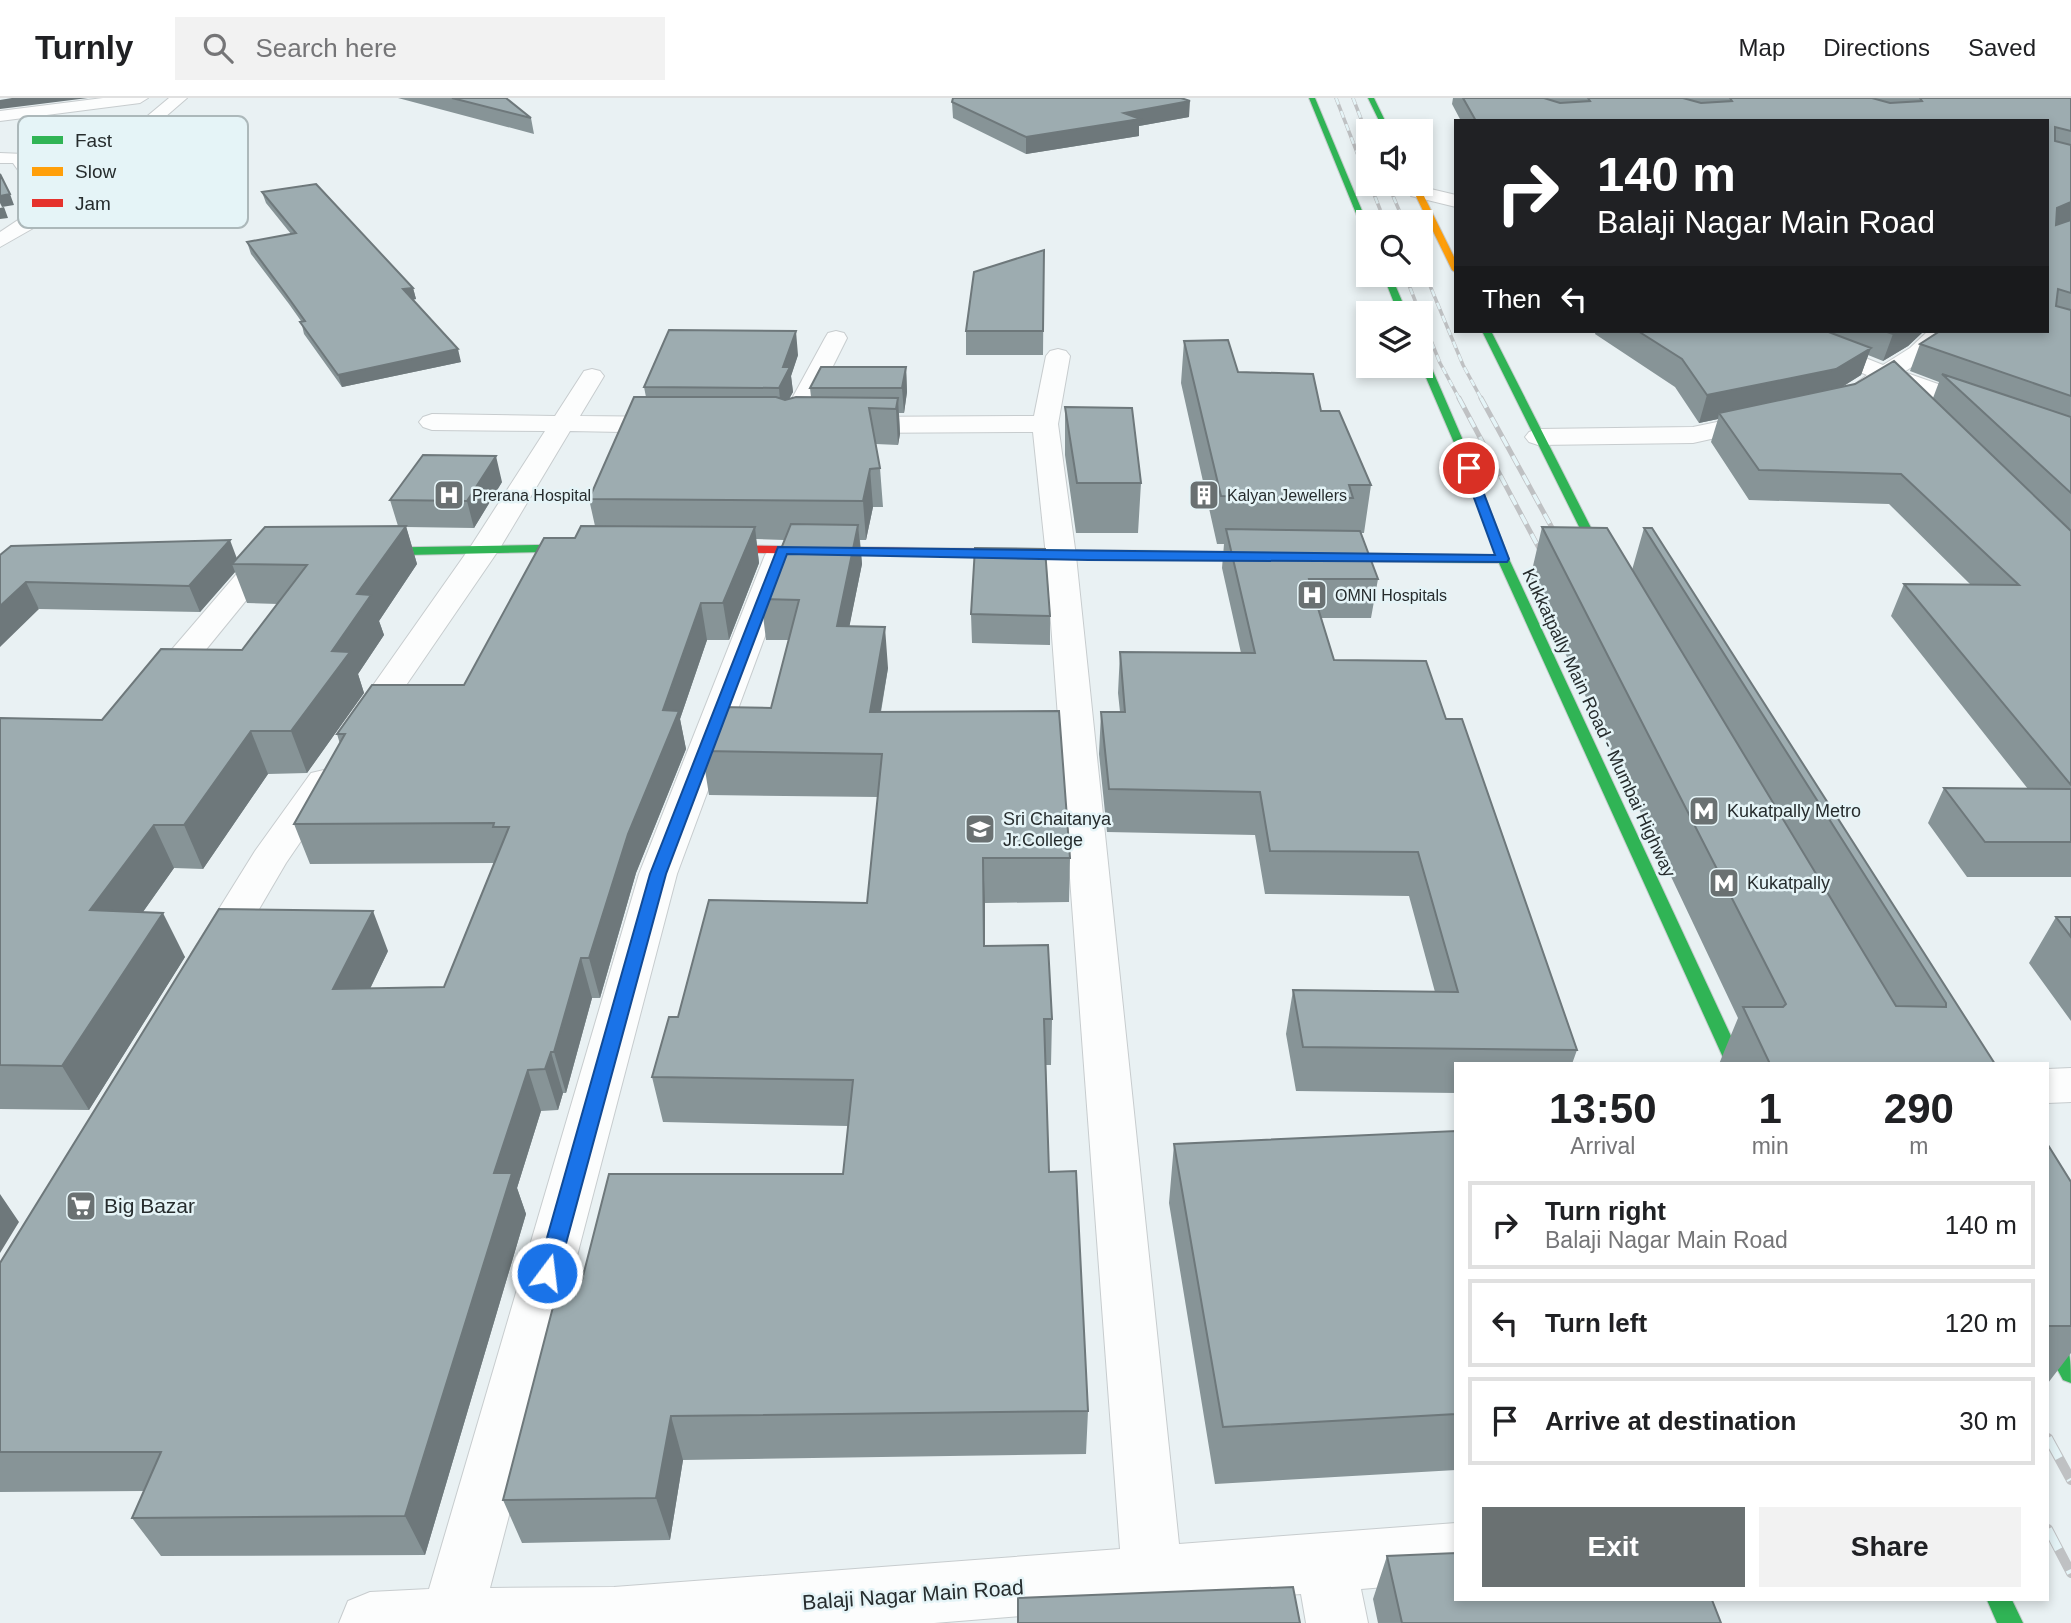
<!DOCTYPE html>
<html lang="en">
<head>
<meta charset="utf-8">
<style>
	body { margin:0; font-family:Arial,sans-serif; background:#f2f2f2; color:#202124; height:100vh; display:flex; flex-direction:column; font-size:26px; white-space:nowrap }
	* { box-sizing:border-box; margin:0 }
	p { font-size:23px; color:#757577 }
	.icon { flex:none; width:38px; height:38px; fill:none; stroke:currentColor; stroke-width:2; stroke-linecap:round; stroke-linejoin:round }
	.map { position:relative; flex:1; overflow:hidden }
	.side { position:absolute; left:1454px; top:964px; width:595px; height:539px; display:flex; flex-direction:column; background:#fff; border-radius:0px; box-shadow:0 4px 10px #0003 }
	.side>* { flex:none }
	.banner { position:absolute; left:1454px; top:21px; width:595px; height:214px; border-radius:0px; box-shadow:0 4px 10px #0003; background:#202124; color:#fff; overflow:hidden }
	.fabs { position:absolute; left:1356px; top:21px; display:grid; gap:14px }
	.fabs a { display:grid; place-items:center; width:77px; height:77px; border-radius:0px; background:#fff; box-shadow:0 4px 10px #0003; font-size:35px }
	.pin { position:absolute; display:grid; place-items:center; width:60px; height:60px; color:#fff; margin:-30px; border:4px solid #fff; border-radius:50%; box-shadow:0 2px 7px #0007 }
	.me { position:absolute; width:77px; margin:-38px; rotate:15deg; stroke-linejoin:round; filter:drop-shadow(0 0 5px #0008) }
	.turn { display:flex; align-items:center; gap:24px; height:147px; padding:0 28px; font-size:32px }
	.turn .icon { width:91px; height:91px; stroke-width:2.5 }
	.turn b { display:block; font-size:49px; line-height:60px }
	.then { display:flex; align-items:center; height:66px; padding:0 28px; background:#0003; gap:14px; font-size:26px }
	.eta { display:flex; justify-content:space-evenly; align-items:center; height:119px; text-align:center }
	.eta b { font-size:42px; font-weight:600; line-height:49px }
	.cta { display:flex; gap:14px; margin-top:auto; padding:14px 28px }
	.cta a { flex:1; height:80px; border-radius:0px; background:#6a7172; color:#fff; font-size:28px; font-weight:600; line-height:80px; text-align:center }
	.cta a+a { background:#f2f2f2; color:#202124 }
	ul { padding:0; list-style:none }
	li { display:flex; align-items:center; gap:21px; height:88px; margin:0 14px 10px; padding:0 14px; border:4px solid #e0e0e0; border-radius:0px }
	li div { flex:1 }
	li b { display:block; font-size:26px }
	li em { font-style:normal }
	header { display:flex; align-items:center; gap:42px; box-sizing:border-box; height:98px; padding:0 35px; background:#fff; border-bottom:2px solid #e0e0e0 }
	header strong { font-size:33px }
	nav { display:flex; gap:38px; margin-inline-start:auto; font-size:24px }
	.search { width:490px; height:63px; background:#f2f2f2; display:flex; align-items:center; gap:18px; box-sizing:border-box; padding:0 24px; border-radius:0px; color:#757577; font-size:26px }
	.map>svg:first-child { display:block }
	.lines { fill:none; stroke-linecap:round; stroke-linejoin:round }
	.street-casing { stroke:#c7ccce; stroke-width:2 }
	.fast-casing { stroke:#c7ccce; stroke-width:2 }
	.slow-casing { stroke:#c7ccce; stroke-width:2 }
	.jam-casing { stroke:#c7ccce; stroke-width:2 }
	.street { fill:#fcfdfd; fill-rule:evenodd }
	.fast { fill:#30b455; fill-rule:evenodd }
	.slow { fill:#ff9f0a; fill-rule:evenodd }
	.jam { fill:#e5322d; fill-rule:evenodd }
	.rail-far2-casing { stroke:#bfc1c3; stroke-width:3.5 }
	.rail-far1-casing { stroke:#bfc1c3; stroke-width:5 }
	.rail-casing { stroke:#bfc1c3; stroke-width:10 }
	.rail-far2 { stroke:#e5f4f7; stroke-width:2.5; stroke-dasharray:7; stroke-linecap:butt }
	.rail-far1 { stroke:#e5f4f7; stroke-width:3.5; stroke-dasharray:11; stroke-linecap:butt }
	.rail { stroke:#e5f4f7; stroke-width:8; stroke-dasharray:23; stroke-linecap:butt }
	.wall { fill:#879497 }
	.shaded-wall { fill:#6e787b }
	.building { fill:#9dacb0; stroke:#6e787b; stroke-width:2 }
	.route { fill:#1a73e8; stroke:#114b97; stroke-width:2 }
	.labels { text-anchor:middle; stroke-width:5; stroke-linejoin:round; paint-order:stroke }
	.far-poi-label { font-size:16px; fill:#262c2d; stroke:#e5f4f7; text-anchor:start }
	.street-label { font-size:18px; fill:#262c2d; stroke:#e5f4f7 }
	.poi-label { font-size:18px; fill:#262c2d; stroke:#e5f4f7; text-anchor:start }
	.near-poi-label { font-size:21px; fill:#262c2d; stroke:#e5f4f7; text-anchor:start }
	.near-street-label { font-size:21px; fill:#262c2d; stroke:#e5f4f7 }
	.key { fill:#e5f4f7; stroke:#acb8ba; stroke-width:2 }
	.key-label { font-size:19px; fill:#262c2d }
</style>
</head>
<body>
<header>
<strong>Turnly</strong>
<div class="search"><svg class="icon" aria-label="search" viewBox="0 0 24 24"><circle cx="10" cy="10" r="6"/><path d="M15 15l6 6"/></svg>Search here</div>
<nav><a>Map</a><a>Directions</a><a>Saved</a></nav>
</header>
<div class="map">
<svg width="2071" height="1525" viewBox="0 0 2071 1525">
	<rect width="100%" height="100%" fill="#e9f1f3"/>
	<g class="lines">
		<g class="street-casing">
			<path id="street" d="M103,0H148L140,5L0,23V13Z
				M169,0H187L44,124L0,149V134L42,106L13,65H0V55L24,56L54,96Z
				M1418,88L1456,97V109L1411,98L1409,94L1411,90Z
				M836,233L844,235L847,240L803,328L799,333L790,336L781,333L777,328L825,240L828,235Z
				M1768,233H1798L1883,267L1910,250L1928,233H1952L1926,260L1904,274L2071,333V350L1888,285C1874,293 1863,304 1846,300L1843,295L1867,277L1771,238Z
				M1058,251L1066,253L1070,258L1058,326L1076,458L1179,1446L1456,1425V1483L1361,1491L1368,1525H1306L1301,1496L934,1525H339L348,1503L370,1494L429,1491L639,776L765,457L770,451L780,448L790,451L795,457L677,776L490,1490L614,1489L1120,1451L1046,458L1033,334L848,335L839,332L835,327L839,322L848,319L1034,318L1046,258L1050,253Z
				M592,271L600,273L604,278L580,318L675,319L684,322L688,327L684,332L675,335L570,333L500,450L372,637L360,640L348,637L343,630L471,448L545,333L432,332L423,329L419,324L423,319L432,316L555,318L584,273Z
				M1765,314L1774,317L1778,322L1774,327L1693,345L1538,347L1529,344L1525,339L1529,334L1538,331L1693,329Z
				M269,447L279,450L284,456L173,592L161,595L149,592L144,585L149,578L259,450Z
				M324,672L337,675L342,683L286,765L227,866L212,870L197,866L191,856L255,753L311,675Z
				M2071,970V1004L2048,1005V971Z"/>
		</g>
		<g class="fast-casing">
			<path id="fast" d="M1309,0H1315L1368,127V137L1364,135Z
				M1368,0H1374L1390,33H1384Z
				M1383,177H1391L1407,215H1398Z
				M1482,233H1491L1614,475L1612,478L1608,479L1602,475Z
				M1421,254L1426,257L1465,347L1509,461L1744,966H1726L1499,465L991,459L985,455L991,451L1496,457L1455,347L1421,268Z
				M591,446L595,447V453L360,458L354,454L360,450Z
				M2048,1226C2071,1234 2071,1264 2071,1285L2063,1282L2048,1254Z
				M1987,1502H2012L2023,1525H1997Z"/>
		</g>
		<g class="slow-casing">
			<path id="slow" d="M1410,86H1418L1456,163V175L1452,172Z"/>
		</g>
		<g class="jam-casing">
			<path id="jam" d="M707,447L991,451L997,455L991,459L703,454V448Z"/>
		</g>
		<use href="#street" class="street"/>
		<use href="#fast" class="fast"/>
		<use href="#slow" class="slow"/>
		<use href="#jam" class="jam"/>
		<g class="rail-far2-casing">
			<path id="rail-far2" d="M1336,0L1368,83
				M1353,0L1368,39
				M1370,86L1385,124
				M1388,86L1404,124
				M1421,166L1463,267L1482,302
				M1405,177L1420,215
				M1421,218L1440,265L1460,302"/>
		</g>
		<g class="rail-far1-casing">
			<path id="rail-far1" d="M1459,300L1548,467
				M1481,300L1562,448"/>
		</g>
		<g class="rail-casing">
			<path id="rail" d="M2048,1340L2071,1382
				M2048,1431L2071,1475"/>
		</g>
		<use href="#rail-far2" class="rail-far2"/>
		<use href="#rail-far1" class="rail-far1"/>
		<use href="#rail" class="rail"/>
	</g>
	<path class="wall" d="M398,0H506L531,20L534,36Z
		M1453,0H2071V779H1967L1928,725L1944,690L2028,691L1891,518L1904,486L1971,487L1889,406L1749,402L1711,344L1718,321L1699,325L1675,289L1595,236L1596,233H1924L1908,248L1883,263L1868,257L1861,277L1842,289L1933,300L1939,284L1910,273L1920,246L2048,233V23H1461L1452,6Z
		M952,4L1189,19L1139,28V38L1026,56L953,20Z
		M262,94L413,190L416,201L412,202L461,264L342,289L304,236L301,223L289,206L251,156L247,144L291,136L266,105Z
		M1044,152L1043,257H966V233Z
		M1184,243L1238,274L1321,313L1371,387L1364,435H1361L1378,481L1371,520H1321L1334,562L1446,621L1577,952L1572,966H1456V995L1296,993L1286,936L1293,892L1435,894L1409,798L1265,796L1255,737L1107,734L1099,656L1101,614H1120L1118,595L1120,554L1241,555L1222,470L1224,446H1217L1181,285Z
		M798,257L791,278L793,294L789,301L811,299L810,290L906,269L907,294L904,315H899L900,336L898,347L876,346L880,370L883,409H873L866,442H860L862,466L849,529L888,570L881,614L1070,760L1069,804L985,805V848L1052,921L1051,967H1046L1049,1074L1088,1313L1086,1356L683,1362L670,1442L522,1445L503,1402L582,1182L843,1076L848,1028L663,1024L652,979L678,919L867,805L878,699L709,697L702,653L771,610L789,542H766L761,501L784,442L756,441L759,465L729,542H707L680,621L686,651L636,775L600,900H592L566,995H563L558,1012L541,1013L517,1090L526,1116L425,1457L161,1458L132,1420L144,1393L0,1394V1165L388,853L370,891L444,889L494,765L310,766L294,726L340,646L337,636L464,587L575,440L595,428L589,401L646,299L644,289Z
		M1065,309L1141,385L1138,435H1076L1065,357Z
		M502,384L474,430L406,429L417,466L379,523L384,537L358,576L364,595L307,675L268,676L203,771L174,770L143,814L185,859L89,1012L0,1011V620L102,622L242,552L278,506L247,505L235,474L200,514L39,511L0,457L237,461L398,428L390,402Z
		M1542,429L1632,472L1644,430L1995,966H1719L1738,920L1530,481Z
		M971,516L1050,518V547L972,545Z
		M2056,819H2071V923L2029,865Z
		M1456,1033V1372L1215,1386L1169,1105L1174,1046Z
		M2048,1047L2071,1084V1255L2048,1285Z
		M1387,1458L1721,1525H1378L1373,1501Z"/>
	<path class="shaded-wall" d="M12,0H88L0,11V2Z
		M1190,3L1189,19L1139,28V38L1026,56V39L1124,15Z
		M10,96L14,107L2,109L0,105V98Z
		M2071,104V124L2048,133L2057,110Z
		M4,109L8,120L0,121V110Z
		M413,190L416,201L406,203L403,191Z
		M796,233L798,257L791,278L793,294L781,315L779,290L783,269Z
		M1898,233H1924L1908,248L1883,263L1893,236Z
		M1871,250L1861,277L1826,299L1719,315L1718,321L1699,325L1707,297Z
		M458,251L461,264L342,289L338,277Z
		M906,269L907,294L904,315L902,290Z
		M898,300L900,336L898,347L896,311Z
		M496,358L502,384L474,430L467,403Z
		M870,371L873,409L866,442L863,403Z
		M858,427L862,466L841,570L837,528Z
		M406,428L417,466L379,523L384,537L358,576L364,595L307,675L291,633L332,553L357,496Z
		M755,429L759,465L729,542L723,505Z
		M230,442L239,466H232L235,474L200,514L189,488Z
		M26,484L39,511L0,549V508Z
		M701,505L707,542L680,621L686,651L636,775L600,900L589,860L663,612Z
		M885,529L888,570L873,657L870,614Z
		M251,633L268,676L203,771L184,727Z
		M154,727L174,770L113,856L90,812Z
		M983,760L985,805V893L984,848Z
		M373,813L388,853L350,932L333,891Z
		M163,815L185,859L89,1012L62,968Z
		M581,860L592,900L566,995L554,954Z
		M551,954L563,995L558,1012L545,971Z
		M528,972L541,1013L517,1090L526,1116L425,1457L405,1418L494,1075Z
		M0,1096L19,1124L0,1155Z
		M671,1318L683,1362L670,1442L656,1400Z"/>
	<path class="building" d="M452,0H506L531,20Z
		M953,0H1181L1190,3L1124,15L1140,21L1026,39L952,4Z
		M1463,0H1544L1560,5L1590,3L1588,0H1683L1701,5L1732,3L1730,0H1872L1890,5L1922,3L1920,0H2071V33L2055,29V43L2071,47V104L2057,110L2056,127L2071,122V195L2058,191L2056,208L2071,212V298L1920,246L1940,233H2048V23H1476Z
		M0,76L10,96L0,98Z
		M316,86L413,190L403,191L458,251L338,277L300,224L305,223L285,195L247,144L296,135L262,94Z
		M1044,152L1043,233H966L974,174Z
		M669,232L796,233L783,269H790L779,290L644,289Z
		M1638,233H1826L1871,250L1836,271L1707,297L1682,261Z
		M1884,233H1898L1893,236Z
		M1228,242L1238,274L1313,276L1321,313H1339L1371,387H1349L1353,400L1221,398L1184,243Z
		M1894,263L2071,433V687L1904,486L2019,487L1901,376L1759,372L1719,315L1855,286Z
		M821,269H906L902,290H810Z
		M1942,276L2071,319V395Z
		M634,299H776L785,302L796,299L898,300L896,311L869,310L880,370L870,371L863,403L589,401Z
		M1065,309L1132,310L1141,385H1077Z
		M423,357L496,358L467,403L390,402Z
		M791,426L858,427L837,528L885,529L870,614L1059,613L1070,760H983L984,848L1048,847L1052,921H1044L1049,1074L1076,1073L1088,1313L671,1318L656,1400L503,1402L560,1182H582L609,1076H843L853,982L652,979L669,919H678L709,802L867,805L882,656L702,653L719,609L771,610L799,502L761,501Z
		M406,428L357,496L371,497L332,553L350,554L291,633H251L184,727H154L90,812L163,815L62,968L0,967V620L102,622L161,551L242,552L307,467L232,466L265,429Z
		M581,428L755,429L723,505H701L663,612L679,613L628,736L589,860H581L554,954H551L545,971L528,972L494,1075H512L405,1418L132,1420L161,1354H0V1165L219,811L373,813L333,891L444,889L509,729H493L494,725L294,726L345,636H337L372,587H464L544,440H575Z
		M1542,429L1607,430L1896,908L1946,909V905L1644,430H1652L1995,966H1770L1743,909H1783L1786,906Z
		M1226,431L1360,433L1378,481H1309L1334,562L1426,563L1446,621H1462L1577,952L1303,949L1293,892L1458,894L1418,754L1270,753L1260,694L1109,691L1101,614H1125L1120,554L1255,555Z
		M230,442L189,488L26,484L0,508V457L11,448Z
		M975,450L1045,451L1050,518L971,516Z
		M1944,690L2071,691V744H1985Z
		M2056,819H2071V839Z
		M1456,1033V1316L1223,1329L1174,1046Z
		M2048,1047L2071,1084V1228H2048Z
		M1456,1455V1502H1712L1721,1525H1402L1387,1458Z
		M1293,1489L1300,1525H1018V1500Z"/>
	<path class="route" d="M1469,367L1474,370L1509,461L1507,464L1088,462L787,456L666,776L558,1175L554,1181L547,1184L540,1181L537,1175L650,776L778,449L1495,457L1463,370Z"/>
	<defs>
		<g id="hospital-square" transform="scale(1.575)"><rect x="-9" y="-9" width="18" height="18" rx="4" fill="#6a7172" stroke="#e5f4f7"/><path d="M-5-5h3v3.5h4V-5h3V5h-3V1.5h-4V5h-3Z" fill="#fff"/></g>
		<g id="building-square" transform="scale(1.575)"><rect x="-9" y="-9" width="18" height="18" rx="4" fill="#6a7172" stroke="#e5f4f7"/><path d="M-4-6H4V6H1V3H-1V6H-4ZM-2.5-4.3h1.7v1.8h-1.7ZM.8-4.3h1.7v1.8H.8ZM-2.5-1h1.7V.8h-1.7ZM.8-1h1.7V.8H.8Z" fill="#fff"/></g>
		<g id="metro-square" transform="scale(1.575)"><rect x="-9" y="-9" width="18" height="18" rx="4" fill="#6a7172" stroke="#e5f4f7"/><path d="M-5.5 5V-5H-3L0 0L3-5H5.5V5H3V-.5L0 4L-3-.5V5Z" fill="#fff"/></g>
		<g id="university-square" transform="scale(1.575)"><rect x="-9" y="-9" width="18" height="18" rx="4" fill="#6a7172" stroke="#e5f4f7"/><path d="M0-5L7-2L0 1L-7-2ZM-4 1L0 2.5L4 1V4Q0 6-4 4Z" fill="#fff"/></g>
		<g id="supermarket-square" transform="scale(1.575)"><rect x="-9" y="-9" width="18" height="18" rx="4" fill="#6a7172" stroke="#e5f4f7"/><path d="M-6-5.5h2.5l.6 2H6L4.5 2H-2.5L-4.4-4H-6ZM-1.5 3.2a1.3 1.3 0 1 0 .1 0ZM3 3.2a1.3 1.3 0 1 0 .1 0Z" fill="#fff"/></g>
	</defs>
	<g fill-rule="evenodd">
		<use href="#hospital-square" x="449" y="397"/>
		<use href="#building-square" x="1204" y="397"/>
		<use href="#hospital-square" x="1312" y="497"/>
		<use href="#metro-square" x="1704" y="713"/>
		<use href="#university-square" x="980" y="731"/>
		<use href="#metro-square" x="1724" y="785"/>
		<use href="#supermarket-square" x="81" y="1108"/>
	</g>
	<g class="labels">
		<g class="far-poi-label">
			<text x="472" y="403">Prerana Hospital</text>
			<text x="1227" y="403">Kalyan Jewellers</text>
			<text x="1335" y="503">OMNI Hospitals</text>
		</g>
		<g class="street-label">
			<text transform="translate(1599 625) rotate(65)" y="6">Kukkatpally Main Road - Mumbai Highway</text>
		</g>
		<g class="poi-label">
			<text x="1727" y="719">Kukatpally Metro</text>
			<text x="1003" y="727">Sri Chaitanya<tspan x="1003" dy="21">Jr.College</tspan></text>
			<text x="1747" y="791">Kukatpally</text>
		</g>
		<g class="near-poi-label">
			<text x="104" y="1115">Big Bazar</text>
		</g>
		<g class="near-street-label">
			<text transform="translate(913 1497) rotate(-4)" y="7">Balaji Nagar Main Road</text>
		</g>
	</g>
	<rect x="18" y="18" width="230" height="112" rx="10" class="key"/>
	<rect x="32" y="38" width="31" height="8" fill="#30b455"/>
	<rect x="32" y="69" width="31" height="9" fill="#ff9f0a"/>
	<rect x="32" y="101" width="31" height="8" fill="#e5322d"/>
	<g class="key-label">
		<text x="75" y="49">Fast</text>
		<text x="75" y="80">Slow</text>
		<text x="75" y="112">Jam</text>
	</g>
</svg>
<div class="fabs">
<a><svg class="icon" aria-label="sound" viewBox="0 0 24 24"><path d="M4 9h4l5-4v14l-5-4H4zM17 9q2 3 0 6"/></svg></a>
<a><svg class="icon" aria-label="search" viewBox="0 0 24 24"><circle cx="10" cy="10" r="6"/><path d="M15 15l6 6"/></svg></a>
<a><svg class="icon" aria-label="layers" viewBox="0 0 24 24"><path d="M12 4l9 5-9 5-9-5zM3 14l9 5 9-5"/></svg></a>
</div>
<div class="pin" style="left:1469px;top:370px;background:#d93025"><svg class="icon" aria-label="arrive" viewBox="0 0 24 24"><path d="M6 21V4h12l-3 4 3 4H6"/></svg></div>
<svg class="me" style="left:547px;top:1175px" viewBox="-20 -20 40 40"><circle r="17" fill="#1a73e8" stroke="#fff" stroke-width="3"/><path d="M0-11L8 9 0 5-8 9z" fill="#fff"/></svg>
<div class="banner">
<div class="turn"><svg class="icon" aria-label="right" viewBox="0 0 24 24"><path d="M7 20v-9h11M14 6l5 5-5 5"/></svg><div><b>140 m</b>Balaji Nagar Main Road</div></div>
<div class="then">Then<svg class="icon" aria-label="left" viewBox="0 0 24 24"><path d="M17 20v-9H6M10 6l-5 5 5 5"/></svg></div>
</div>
<section class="side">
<div class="eta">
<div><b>13:50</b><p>Arrival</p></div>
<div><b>1</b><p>min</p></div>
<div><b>290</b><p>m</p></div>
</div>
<ul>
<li><svg class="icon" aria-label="right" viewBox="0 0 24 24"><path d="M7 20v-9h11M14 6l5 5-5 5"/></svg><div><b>Turn right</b><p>Balaji Nagar Main Road</p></div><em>140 m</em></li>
<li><svg class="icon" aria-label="left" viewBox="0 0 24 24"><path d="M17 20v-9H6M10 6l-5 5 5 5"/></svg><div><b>Turn left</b></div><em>120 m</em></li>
<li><svg class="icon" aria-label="arrive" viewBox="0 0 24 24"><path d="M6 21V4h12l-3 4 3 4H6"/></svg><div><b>Arrive at destination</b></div><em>30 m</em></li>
</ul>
<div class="cta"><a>Exit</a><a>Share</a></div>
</section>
</div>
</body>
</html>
